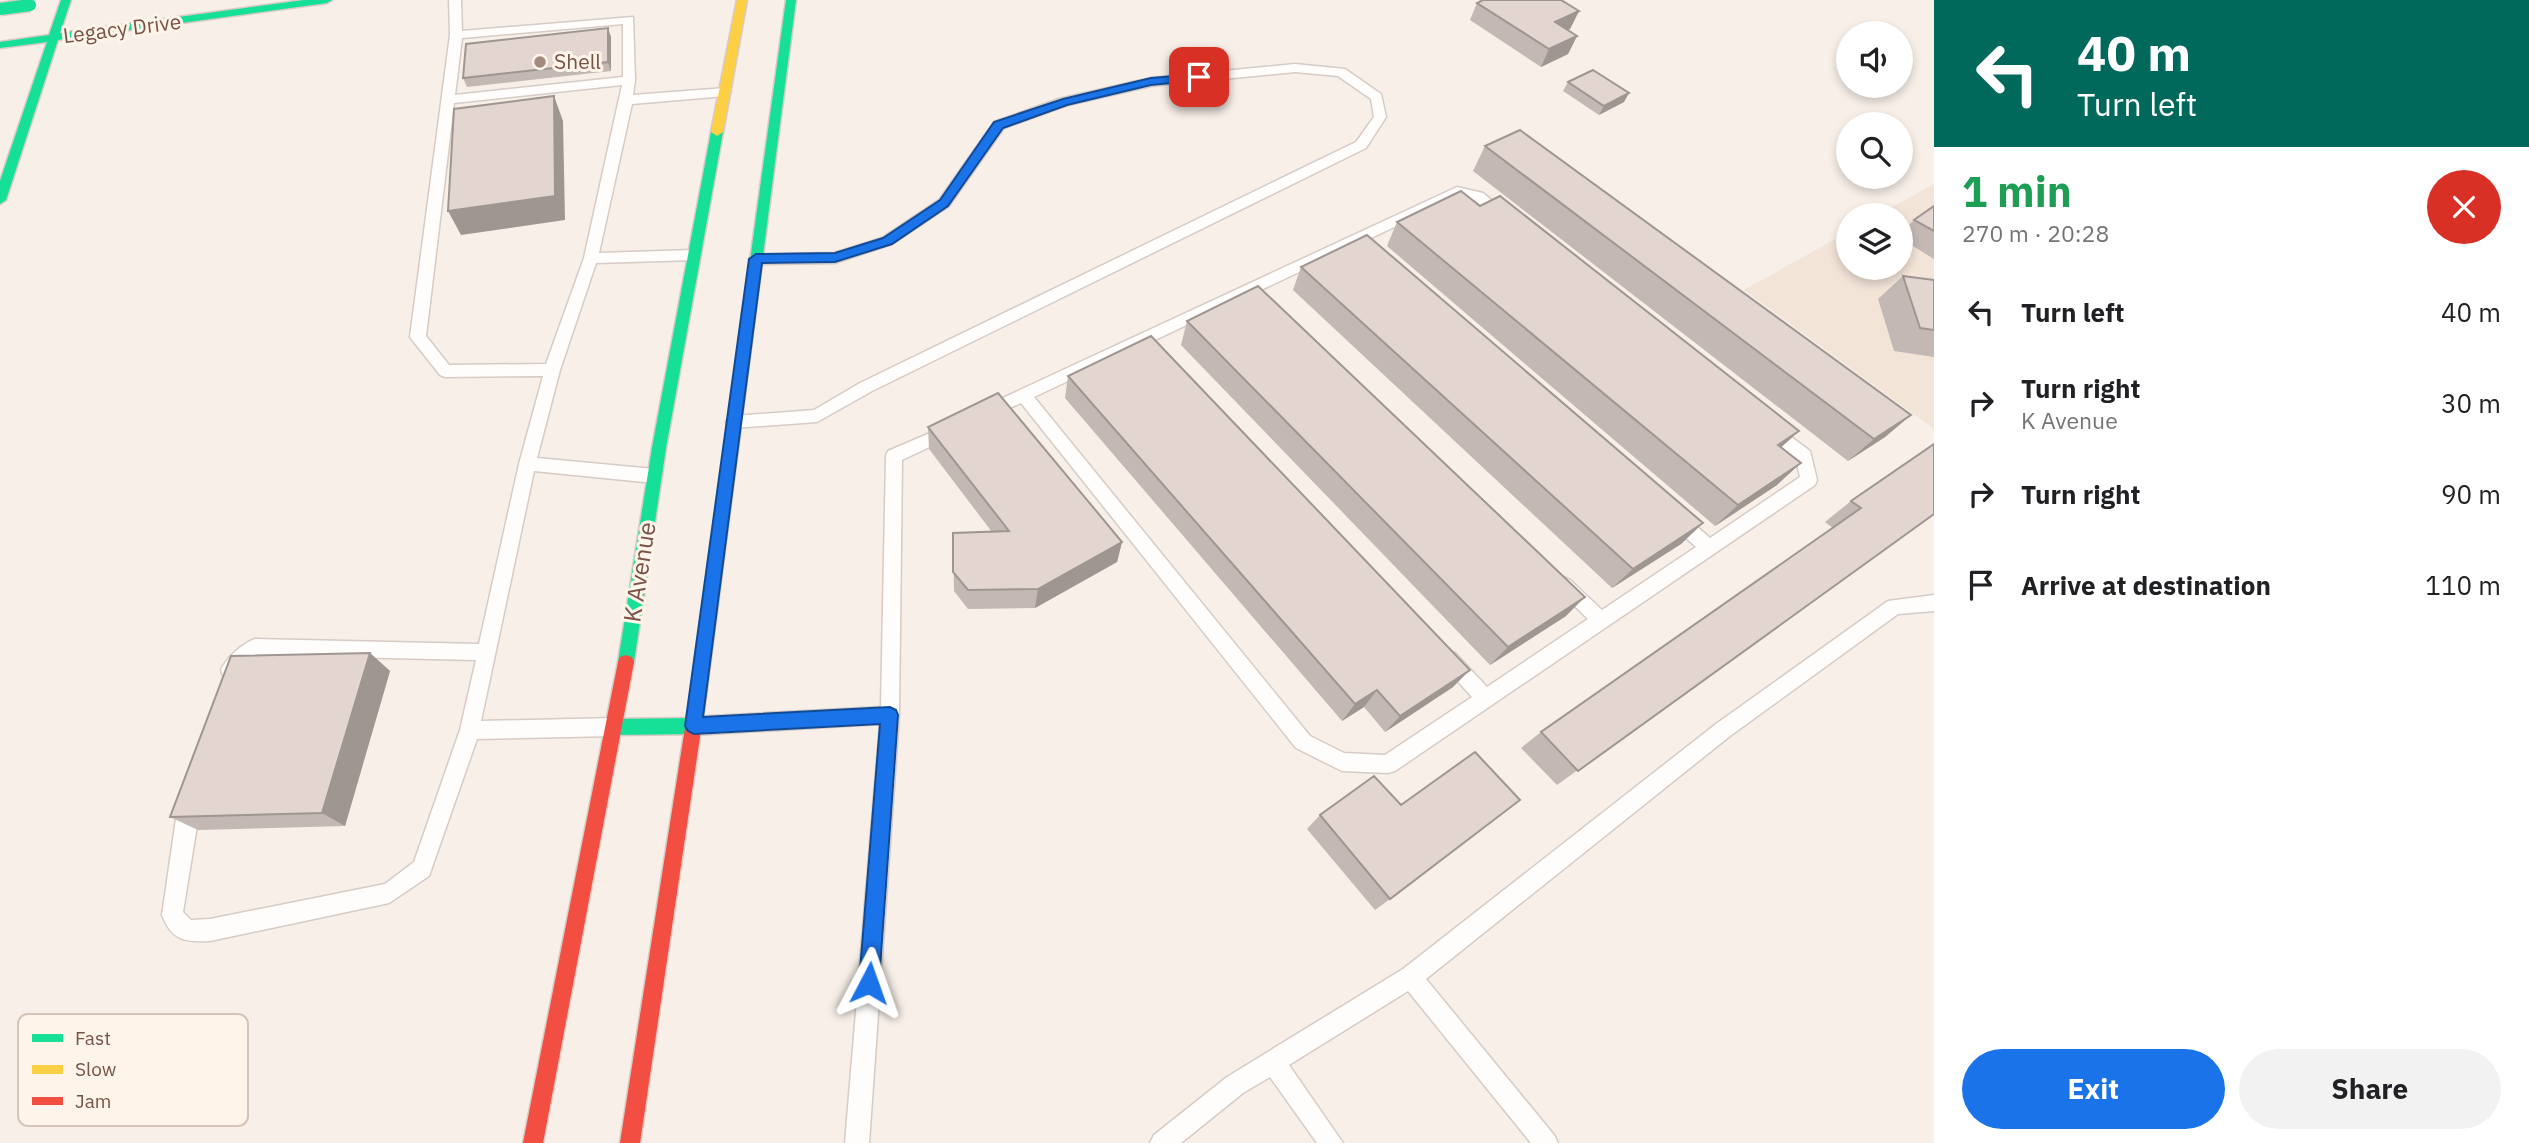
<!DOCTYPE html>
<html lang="en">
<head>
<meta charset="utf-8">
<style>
	body { margin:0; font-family:"IBM Plex Sans",sans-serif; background:#f2f2f2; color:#202124; height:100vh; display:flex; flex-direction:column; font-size:26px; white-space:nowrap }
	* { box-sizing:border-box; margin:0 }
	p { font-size:23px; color:#757577 }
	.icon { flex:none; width:38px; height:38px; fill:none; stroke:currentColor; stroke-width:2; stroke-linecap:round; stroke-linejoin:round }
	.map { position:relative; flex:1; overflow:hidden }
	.drawer { display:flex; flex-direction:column; background:#fff; width:595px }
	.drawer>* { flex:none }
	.guide { background:#00695c; color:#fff; overflow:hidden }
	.fabs { position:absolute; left:1836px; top:21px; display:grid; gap:14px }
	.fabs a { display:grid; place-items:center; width:77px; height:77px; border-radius:50%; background:#fff; box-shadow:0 4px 10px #0003; font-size:35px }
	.pin { position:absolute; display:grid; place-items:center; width:60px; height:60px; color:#fff; margin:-30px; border-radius:14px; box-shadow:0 4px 10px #0006 }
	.me { position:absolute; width:77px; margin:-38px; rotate:4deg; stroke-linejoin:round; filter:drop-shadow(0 0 5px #0008) }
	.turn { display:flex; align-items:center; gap:24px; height:147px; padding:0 28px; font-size:32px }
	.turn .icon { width:91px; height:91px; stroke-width:2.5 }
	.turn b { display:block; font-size:49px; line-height:60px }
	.round { display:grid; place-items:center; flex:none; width:74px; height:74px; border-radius:37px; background:#f2f2f2 }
	.headline { display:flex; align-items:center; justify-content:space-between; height:119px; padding:0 28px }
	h1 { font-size:42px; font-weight:700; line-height:52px; color:#1e9e55 }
	.cta { display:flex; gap:14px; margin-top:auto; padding:14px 28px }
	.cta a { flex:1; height:80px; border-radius:42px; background:#1a73e8; color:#fff; font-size:28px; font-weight:700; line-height:80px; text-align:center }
	.cta a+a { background:#f2f2f2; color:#202124 }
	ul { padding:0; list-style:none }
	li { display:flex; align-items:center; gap:21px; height:91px; padding:0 28px }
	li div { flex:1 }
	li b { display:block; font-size:26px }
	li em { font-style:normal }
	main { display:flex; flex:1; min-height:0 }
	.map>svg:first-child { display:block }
	.residential { fill:#f3e4d8 }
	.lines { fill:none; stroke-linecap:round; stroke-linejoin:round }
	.lane-casing { stroke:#d6cbc5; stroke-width:3 }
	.fast-casing { stroke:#d6cbc5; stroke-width:3 }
	.slow-casing { stroke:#d6cbc5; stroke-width:3 }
	.jam-casing { stroke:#d6cbc5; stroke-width:3 }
	.lane { fill:#fefdfc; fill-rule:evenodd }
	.fast { fill:#16e098; fill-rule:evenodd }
	.slow { fill:#ffcf43; fill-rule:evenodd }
	.jam { fill:#f24e42; fill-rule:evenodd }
	.fast-bridge-casing { stroke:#d6cbc5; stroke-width:15; stroke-linecap:butt }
	.fast-bridge { stroke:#16e098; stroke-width:12 }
	.wall { fill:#c3b8b3 }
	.shaded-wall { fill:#9f9692 }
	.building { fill:#e3d6d0; stroke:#9f9692; stroke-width:2 }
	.route { fill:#1a73e8; stroke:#114b97; stroke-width:2 }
	.poi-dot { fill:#a4897f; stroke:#fff4ea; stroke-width:2.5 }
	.labels { text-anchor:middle; stroke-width:6; stroke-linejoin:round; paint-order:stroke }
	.far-street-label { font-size:21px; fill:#775247; stroke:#fff4ea }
	.far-poi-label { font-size:21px; fill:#775247; stroke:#fff4ea; text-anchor:start }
	.street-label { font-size:24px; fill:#775247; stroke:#fff4ea }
	.key { fill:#fff4ea; stroke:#d6c3b9; stroke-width:2 }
	.key-label { font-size:19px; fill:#775247 }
</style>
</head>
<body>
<main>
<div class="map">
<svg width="1934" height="1143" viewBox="0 0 1934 1143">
	<rect width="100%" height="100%" fill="#f7efe8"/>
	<path class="residential" d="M1934,184V429L1744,290L1848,232V268H1900V215H1878Z"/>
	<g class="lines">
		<g class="lane-casing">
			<path id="lane" d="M449,0H461L462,31L633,17L635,80L633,95L725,88L731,92L725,96L632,104L599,253L694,250L701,255L694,260L596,263L560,370L537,458L654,469L660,471L662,476L660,481L654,483L534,471L481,721L615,718L622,721L625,727L622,733L615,736L477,739L429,876L389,903L210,941C185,942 172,941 162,915L176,819L184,794L191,791L198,794L201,801L183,912L191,920L210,919L385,884L414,862L460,730L476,660L259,655L237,676L230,678L223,676L221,670C226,658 243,643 255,639L479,644L519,464L543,376L445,377L440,375L410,337L450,35ZM623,24V77L455,95L462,38ZM622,85L584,258L546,364L449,365L426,336L454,103Z
				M1295,64L1345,69L1381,94L1386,117L1366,148L872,391L817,422L734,428L728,426L726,422L728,418L734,416L814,410L860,383L1356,142L1374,117L1371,99L1338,76L1295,72L1151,86L1068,105L1004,128L949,206L892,244L835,263L756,264L749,259L751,255L834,253L882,238L939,200L994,122L1059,99L1151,78Z
				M1457,187L1483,193L1513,218L1506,223L1501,221L1474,200L1458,197L1034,397L1310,736L1344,753L1385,755L1472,697L1443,665L1440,659L1443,653L1449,651L1455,653L1487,687L1588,619L1558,590L1555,585L1558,580L1564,577L1570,580L1602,610L1696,547L1668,522L1666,517L1668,512H1680L1710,538L1800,477L1796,459L1762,432L1760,428L1762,424H1774L1810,451L1817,480L1815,485L1395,771L1388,773L1342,771L1296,748L1021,403L985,419L977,413L979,409Z
				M951,424L959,430L957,434L902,460L899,715L869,1143H845L880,724L694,735L687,732L684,726L687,720L694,717L881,707L886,456L888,451Z
				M1934,595V611L1898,614L1730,736L1426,979L1554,1135L1558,1143H1531L1408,991L1289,1065L1343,1143H1317L1270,1077L1243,1093L1181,1143H1150L1154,1135L1227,1077L1403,969L1716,724L1888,601Z"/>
		</g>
		<g class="fast-casing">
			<path id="fast" d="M61,0H71L60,33L304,0H332L327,3L58,40L6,200L0,204V181L47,42L0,48V42L49,35Z
				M786,0H796L706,696L704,701L698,704L692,701L690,696Z
				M717,128L723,132L666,448L634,662L632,667L626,669L620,667L618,662L652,448L711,132Z
				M694,718L700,720L703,726L700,732L694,734L615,735L609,733L606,727L609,721L615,719Z"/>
		</g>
		<g class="slow-casing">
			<path id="slow" d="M737,0H747L723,132L717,136L711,132Z"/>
		</g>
		<g class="jam-casing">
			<path id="jam" d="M626,655L632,657L634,662L543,1143H523L618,662L620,657Z
				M698,688L704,691L706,696L640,1143H620L690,696L692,691Z"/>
		</g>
		<use href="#lane" class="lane"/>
		<use href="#fast" class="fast"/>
		<use href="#slow" class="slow"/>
		<use href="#jam" class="jam"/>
		<g class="fast-bridge-casing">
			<path id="fast-bridge" d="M0,9L30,5"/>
		</g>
		<use href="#fast-bridge" class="fast-bridge"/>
	</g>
	<path class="wall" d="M1477,3L1579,11L1570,29L1567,30L1577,36L1568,54L1541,67L1470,20Z
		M611,37V71L467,87L463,78Z
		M1568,82L1624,102L1599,115L1563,91Z
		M1485,146L1911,415L1885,437L1848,461L1473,171Z
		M1480,206L1799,431L1781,447L1777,485L1715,526L1387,246L1397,222Z
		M1934,206V259L1900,238V234L1914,220Z
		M1301,267L1703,523L1681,544L1612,588L1293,290Z
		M1903,276L1934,280V357L1894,351L1878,299Z
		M1187,321L1566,616L1490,665L1181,345Z
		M1068,376L1453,687L1385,732L1364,707L1342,721L1065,398Z
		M928,427L1122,542L1117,562L1035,608L968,609L954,591L953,533L992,532L929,449Z
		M1851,501L1934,514L1557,785L1521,748L1541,732L1833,528L1825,522Z
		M370,653L390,671L345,826L198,830L170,817Z
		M1320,815L1390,899L1375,910L1307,829Z"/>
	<path class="shaded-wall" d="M1579,11L1570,29L1546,40L1555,22Z
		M608,28L611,37V71L608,62Z
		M1577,36L1568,54L1541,67L1549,49Z
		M1629,93L1624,102L1599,115L1604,106Z
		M554,96L563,121L565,220L461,235L448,211Z
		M1911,415L1885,437L1848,461L1874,439Z
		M1799,431L1775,453L1778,445Z
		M1801,463L1777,485L1715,526L1738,505Z
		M1703,523L1681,544L1612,588L1633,569Z
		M1122,542L1117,562L1035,608L1038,589Z
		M1585,597L1566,616L1490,665L1508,647Z
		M370,653L390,671L345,826L322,813Z
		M1470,670L1453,687L1385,732L1400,716Z
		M1377,690L1364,707L1342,721L1355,704Z"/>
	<path class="building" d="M1483,0H1561L1579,11L1555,22L1577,36L1549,49L1477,3Z
		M608,28V62L463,78L466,44Z
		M1593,70L1629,93L1604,106L1568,82Z
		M554,96L555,196L448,211L454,109Z
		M1520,130L1911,415L1874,439L1485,146Z
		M1461,191L1480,206L1500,196L1799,431L1778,445L1801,463L1738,505L1397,222Z
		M1934,206V231L1914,220Z
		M1367,235L1703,523L1633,569L1301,267Z
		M1903,276L1934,280V330L1920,328Z
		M1258,286L1585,597L1508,647L1187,321Z
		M1151,336L1470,670L1400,716L1377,690L1355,704L1068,376Z
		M998,393L1122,542L1038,589L968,590L953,572V533L1009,531L928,427Z
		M1934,444V514L1578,771L1541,732L1861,508L1851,501Z
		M370,653L322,813L170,817L231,656Z
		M1475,752L1520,800L1390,899L1320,815L1374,776L1401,805Z"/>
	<path class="route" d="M1199,74L1205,77L1203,80L1151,85L1067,105L1003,128L948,206L892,244L835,262L762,263L703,717L890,707L896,710L898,715L879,983L876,990L869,992L862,990L859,983L880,724L694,734L688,731L685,726L749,259L756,254L835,253L883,238L940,200L994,122L1063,99L1151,78Z"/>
	<circle class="poi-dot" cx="540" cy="62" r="7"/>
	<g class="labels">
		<g class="far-street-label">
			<text transform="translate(122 29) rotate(-7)" y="7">Legacy Drive</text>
		</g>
		<g class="far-poi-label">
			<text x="554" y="69">Shell</text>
		</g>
		<g class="street-label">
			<text transform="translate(640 572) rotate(-81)" y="8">K Avenue</text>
		</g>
	</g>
	<rect x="18" y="1014" width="230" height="112" rx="10" class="key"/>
	<rect x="32" y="1034" width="31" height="8" fill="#16e098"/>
	<rect x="32" y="1065" width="31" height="9" fill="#ffcf43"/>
	<rect x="32" y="1097" width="31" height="8" fill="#f24e42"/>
	<g class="key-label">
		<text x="75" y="1045">Fast</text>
		<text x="75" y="1076">Slow</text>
		<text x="75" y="1108">Jam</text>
	</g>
</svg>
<div class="fabs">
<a><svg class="icon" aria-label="sound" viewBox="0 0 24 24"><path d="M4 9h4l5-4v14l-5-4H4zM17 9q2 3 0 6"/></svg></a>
<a><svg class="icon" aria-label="search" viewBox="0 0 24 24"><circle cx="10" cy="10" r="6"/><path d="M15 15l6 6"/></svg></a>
<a><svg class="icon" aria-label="layers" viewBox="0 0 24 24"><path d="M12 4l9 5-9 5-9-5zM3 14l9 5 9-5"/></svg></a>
</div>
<div class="pin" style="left:1199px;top:77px;background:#d93025"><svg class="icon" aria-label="arrive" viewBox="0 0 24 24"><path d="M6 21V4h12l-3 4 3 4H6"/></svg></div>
<svg class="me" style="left:869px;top:983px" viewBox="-20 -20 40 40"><path d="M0-17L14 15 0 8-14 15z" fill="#1a73e8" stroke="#fff" stroke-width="4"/></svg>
</div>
<section class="drawer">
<div class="guide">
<div class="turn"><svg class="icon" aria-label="left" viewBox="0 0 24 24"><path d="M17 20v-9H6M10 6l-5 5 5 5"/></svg><div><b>40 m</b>Turn left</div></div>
</div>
<div class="headline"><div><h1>1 min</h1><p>270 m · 20:28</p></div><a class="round" style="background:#d93025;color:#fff"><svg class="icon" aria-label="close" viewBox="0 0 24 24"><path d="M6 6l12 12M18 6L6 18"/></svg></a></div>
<ul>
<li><svg class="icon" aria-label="left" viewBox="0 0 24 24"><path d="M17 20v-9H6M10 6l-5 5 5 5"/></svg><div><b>Turn left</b></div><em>40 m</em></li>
<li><svg class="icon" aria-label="right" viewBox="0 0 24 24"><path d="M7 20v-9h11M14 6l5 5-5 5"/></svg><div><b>Turn right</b><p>K Avenue</p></div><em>30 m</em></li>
<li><svg class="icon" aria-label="right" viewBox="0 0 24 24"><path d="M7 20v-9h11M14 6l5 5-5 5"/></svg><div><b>Turn right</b></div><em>90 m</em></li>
<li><svg class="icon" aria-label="arrive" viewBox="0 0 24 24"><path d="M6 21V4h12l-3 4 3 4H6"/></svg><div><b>Arrive at destination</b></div><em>110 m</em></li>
</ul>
<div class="cta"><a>Exit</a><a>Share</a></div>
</section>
</main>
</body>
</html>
